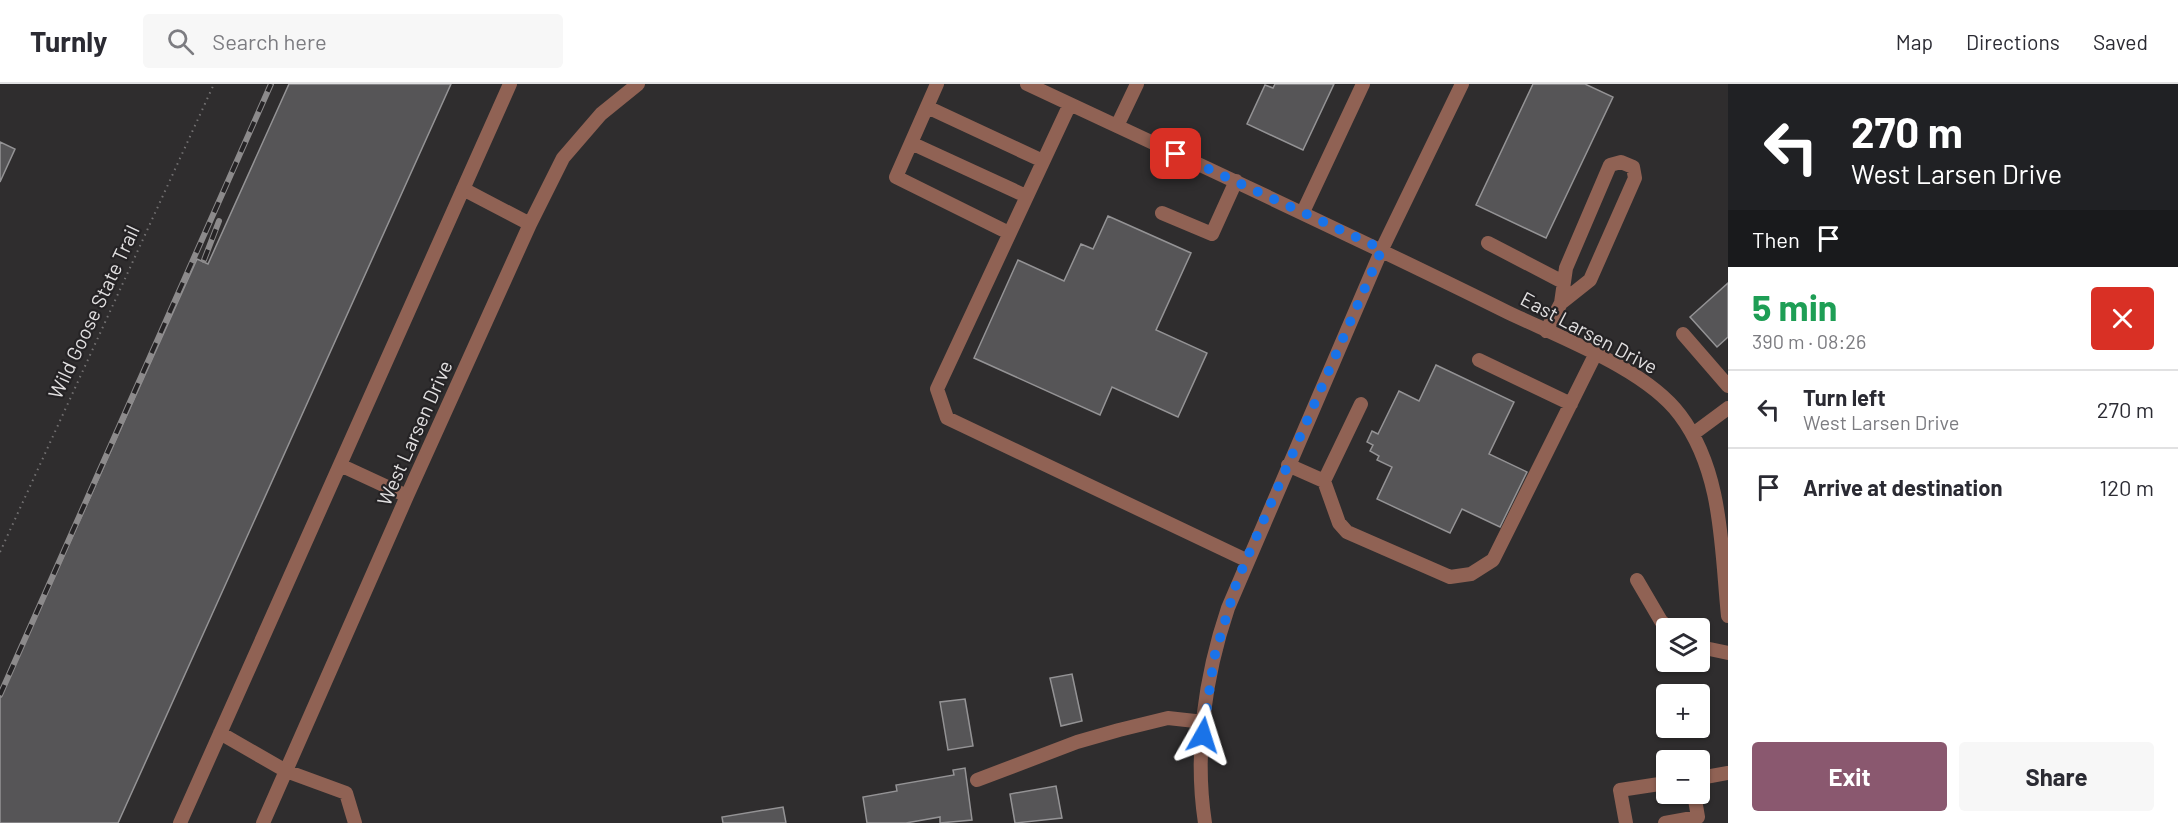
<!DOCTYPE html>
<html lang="en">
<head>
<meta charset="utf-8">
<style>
	body { margin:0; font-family:Barlow,sans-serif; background:#f7f7f7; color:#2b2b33; height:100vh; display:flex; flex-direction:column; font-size:22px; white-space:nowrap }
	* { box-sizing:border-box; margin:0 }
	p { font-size:20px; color:#7c7c81 }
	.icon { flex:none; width:33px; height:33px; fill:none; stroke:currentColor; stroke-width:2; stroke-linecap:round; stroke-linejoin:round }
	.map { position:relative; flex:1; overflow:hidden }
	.drawer { display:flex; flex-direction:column; background:#fff; width:450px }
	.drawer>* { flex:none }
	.guide { background:#202124; color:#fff; overflow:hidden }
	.buttons { position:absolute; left:1656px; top:534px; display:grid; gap:12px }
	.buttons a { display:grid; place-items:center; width:54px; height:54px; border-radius:6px; background:#fff; box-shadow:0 2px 4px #0004; font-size:30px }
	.pin { position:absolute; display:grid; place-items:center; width:51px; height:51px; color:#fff; margin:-26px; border-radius:12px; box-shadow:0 3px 9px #0006 }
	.me { position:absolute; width:66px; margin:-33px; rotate:6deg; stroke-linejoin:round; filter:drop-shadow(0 0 4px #0008) }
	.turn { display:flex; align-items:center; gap:21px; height:126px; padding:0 24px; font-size:27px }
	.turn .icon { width:78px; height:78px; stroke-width:2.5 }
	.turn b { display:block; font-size:42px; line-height:51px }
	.then { display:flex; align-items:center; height:57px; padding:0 24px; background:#0003; gap:12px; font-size:22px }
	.round { display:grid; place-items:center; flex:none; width:63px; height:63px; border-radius:6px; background:#f7f7f7 }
	.overview { display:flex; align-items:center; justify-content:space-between; height:102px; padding:0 24px }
	h1 { font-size:36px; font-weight:700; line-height:45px; color:#1e9e55 }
	.button { display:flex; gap:12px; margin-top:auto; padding:12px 24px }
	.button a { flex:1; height:69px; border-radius:6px; background:#8a586f; color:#fff; font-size:24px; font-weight:700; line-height:69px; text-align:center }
	.button a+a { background:#f7f7f7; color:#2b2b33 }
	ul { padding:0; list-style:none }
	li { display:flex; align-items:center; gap:18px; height:78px; padding:0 24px; border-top:2px solid #e1e1e2 }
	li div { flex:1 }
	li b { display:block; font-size:22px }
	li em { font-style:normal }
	header { display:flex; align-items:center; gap:36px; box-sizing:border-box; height:84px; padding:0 30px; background:#fff; border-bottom:2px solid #e1e1e2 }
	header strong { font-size:28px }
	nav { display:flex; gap:33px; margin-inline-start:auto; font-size:21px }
	.search { width:420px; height:54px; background:#f7f7f7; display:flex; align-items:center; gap:15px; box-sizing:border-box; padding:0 21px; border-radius:6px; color:#7c7c81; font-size:22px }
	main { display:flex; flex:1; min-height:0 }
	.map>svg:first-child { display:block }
	.building { fill:#565557; stroke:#949395; stroke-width:1.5 }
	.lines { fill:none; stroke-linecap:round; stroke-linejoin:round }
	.path { stroke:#737172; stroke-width:2; stroke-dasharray:1.5 4.5; stroke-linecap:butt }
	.minor { stroke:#906254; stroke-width:14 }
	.rail-casing { stroke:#8c8a8b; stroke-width:6 }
	.rail { stroke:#252325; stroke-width:4; stroke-dasharray:11; stroke-linecap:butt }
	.route { stroke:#1a73e8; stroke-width:10; stroke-dasharray:0 18 }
	.labels { text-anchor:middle; stroke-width:4.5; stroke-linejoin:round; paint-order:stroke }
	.street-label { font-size:20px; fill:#e2e0e1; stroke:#252325 }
</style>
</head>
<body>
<header>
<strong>Turnly</strong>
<div class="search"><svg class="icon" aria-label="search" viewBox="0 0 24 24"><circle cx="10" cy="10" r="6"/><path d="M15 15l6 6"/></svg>Search here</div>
<nav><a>Map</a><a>Directions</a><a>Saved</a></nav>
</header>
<main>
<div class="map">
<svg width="1728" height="739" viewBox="0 0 1728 739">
	<rect width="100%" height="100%" fill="#2f2d2e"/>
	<path class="building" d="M289,0H451L118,739H0V614L197,175L208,180Z
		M1275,0H1334L1303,66L1247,40L1265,1L1273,4Z
		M1533,0H1585L1613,13L1546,154L1476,121Z
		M0,58L15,65L0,98Z
		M1108,132L1191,169L1156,246L1207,269L1178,333L1112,303L1100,331L974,274L1018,176L1064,197L1081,160L1093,165Z
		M1728,199V253L1717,263L1690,233Z
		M1436,281L1514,318L1489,370L1527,388L1500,443L1462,425L1450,449L1377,415L1392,383L1377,376L1379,372L1370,367L1373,361L1367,358L1372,347L1378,350L1399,307L1419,317Z
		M1072,590L1082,637L1061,642L1050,594Z
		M965,615L973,662L948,666L940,618Z
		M965,684L972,736L940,739V733L906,739H867L863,713L897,707L896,701L954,691L953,686Z
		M1056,702L1062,734L1015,739L1010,710Z
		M783,723L786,739H723L722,733Z"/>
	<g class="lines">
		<path class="path" d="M0,468L214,0"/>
		<path class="minor" d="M937,0L896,93L1009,149
			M1027,0C1187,75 1348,149 1507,228C1559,253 1646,285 1680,331C1723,388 1721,464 1728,532
			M1070,20L937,305L947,334L1246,476
			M927,23L1043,77
			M1117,42L1137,0
			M911,59L1026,112
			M463,105L530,140
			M1303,128L1363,0
			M1162,129L1212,150L1236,97
			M1488,159L1563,198
			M1546,247L1561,219L1566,184L1610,81L1621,78L1633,83L1635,94L1590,196L1561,219
			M1683,250L1728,302
			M1479,276L1571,320
			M1693,350L1728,324
			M340,381L407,412
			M1288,381L1324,397L1339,439L1347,448L1450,493L1471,490L1493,476L1595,271
			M1324,397L1361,320
			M1637,496L1661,537L1669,544
			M1700,563L1728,569
			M220,649L286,687L346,709L355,739
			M1700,694L1728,689
			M977,696L1077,658L1119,646L1168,634L1204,638
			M180,739L510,0
			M263,739L407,412L530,140L563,74L601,30L638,0
			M1205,739C1194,668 1205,592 1228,524L1382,165L1462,0
			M1626,739L1620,706L1666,699
			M1665,739L1698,733L1694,710"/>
		<g class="rail-casing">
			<path id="rail" d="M204,176L219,137
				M0,611L271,0"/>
		</g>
		<use href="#rail" class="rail"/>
	</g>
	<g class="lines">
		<path class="route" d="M1176,70L1382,165L1237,497L1214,574L1203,651"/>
	</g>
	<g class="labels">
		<g class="street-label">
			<text transform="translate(94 228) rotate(-65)" y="7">Wild Goose State Trail</text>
			<text transform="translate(1589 249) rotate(28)" y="7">East Larsen Drive</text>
			<text transform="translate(415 349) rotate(-66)" y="7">West Larsen Drive</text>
		</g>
	</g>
</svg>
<div class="buttons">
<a><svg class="icon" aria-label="layers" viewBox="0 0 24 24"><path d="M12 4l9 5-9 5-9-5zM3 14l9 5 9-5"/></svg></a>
<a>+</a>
<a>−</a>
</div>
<div class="pin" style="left:1176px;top:70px;background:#d93025"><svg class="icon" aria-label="arrive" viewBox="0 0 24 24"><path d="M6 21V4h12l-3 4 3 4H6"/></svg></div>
<svg class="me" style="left:1203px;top:651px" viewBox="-20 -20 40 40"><path d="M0-17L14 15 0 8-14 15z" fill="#1a73e8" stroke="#fff" stroke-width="4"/></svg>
</div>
<section class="drawer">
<div class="guide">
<div class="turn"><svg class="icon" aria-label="left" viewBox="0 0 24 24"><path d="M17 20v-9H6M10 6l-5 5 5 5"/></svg><div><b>270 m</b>West Larsen Drive</div></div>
<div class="then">Then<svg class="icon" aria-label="arrive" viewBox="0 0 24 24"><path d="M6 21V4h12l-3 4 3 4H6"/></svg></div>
</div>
<div class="overview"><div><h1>5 min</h1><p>390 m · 08:26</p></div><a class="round" style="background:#d93025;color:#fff"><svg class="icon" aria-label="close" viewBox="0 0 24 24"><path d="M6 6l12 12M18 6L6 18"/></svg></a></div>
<ul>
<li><svg class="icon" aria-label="left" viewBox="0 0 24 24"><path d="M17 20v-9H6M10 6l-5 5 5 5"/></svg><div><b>Turn left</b><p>West Larsen Drive</p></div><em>270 m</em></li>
<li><svg class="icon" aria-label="arrive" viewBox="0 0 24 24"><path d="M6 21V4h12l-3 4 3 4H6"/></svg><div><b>Arrive at destination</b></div><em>120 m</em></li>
</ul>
<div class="button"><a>Exit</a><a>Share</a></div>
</section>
</main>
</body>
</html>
